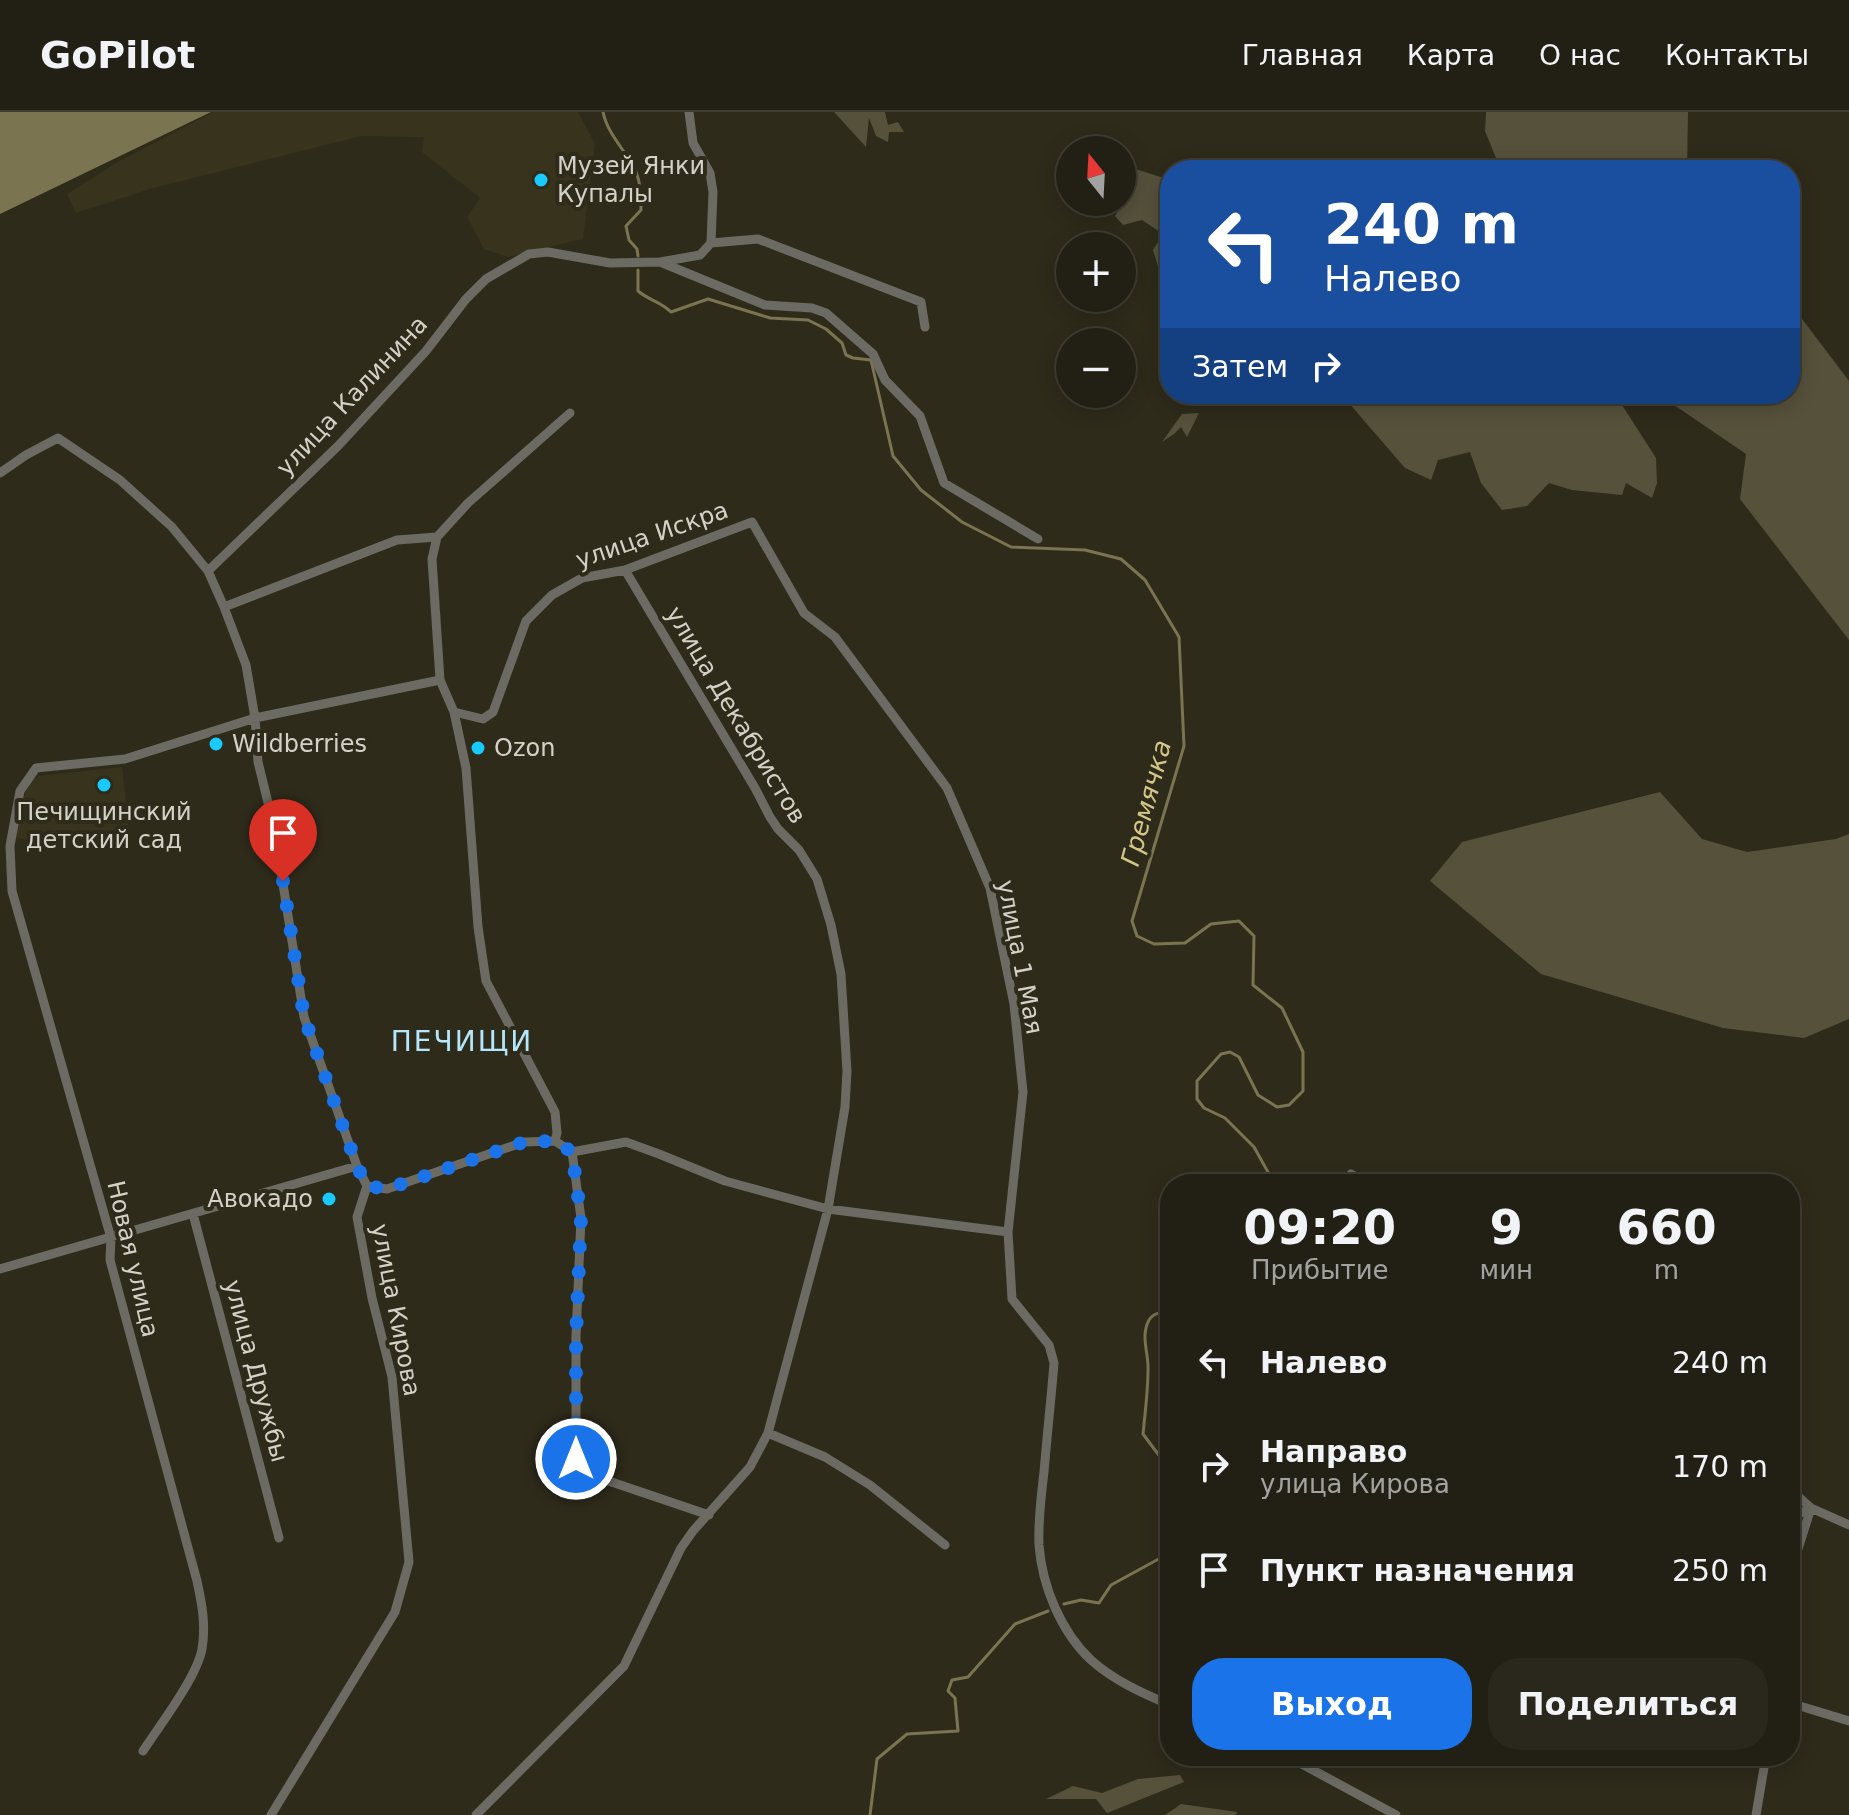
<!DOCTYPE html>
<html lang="ru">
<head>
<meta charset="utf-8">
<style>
	body { margin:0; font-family:"DejaVu Sans",sans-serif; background:#2a281d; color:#f1f3f6; height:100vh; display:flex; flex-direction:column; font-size:30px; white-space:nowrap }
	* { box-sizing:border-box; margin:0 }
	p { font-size:26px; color:#a2a3a0 }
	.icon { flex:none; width:44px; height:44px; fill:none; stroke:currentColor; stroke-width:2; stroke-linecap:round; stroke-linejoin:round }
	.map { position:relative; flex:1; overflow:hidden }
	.sheet { position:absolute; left:1160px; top:1062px; width:640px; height:592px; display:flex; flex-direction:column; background:#222014; border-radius:32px; box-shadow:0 4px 20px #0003,0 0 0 2px #3f3e34 }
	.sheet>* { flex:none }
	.banner { position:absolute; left:1160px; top:48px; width:640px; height:244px; border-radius:32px; box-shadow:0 4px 20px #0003,0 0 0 2px #3f3e34; background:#1a4fa0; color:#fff; overflow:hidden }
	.needle { width:52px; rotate:342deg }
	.fabs { position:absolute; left:1056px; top:24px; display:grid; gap:16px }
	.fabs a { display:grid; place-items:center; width:80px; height:80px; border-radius:50%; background:#222014; box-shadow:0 4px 20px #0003,0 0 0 2px #3f3e34; font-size:40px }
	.pin { position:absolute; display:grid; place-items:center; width:68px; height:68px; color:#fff; margin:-82px -34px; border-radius:50% 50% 50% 0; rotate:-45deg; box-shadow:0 0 8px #0007 }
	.pin .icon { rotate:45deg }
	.me { position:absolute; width:88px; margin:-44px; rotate:0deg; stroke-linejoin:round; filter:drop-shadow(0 0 6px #0008) }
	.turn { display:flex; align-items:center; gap:28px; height:168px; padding:0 32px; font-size:36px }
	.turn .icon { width:104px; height:104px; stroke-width:2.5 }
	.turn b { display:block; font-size:56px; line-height:68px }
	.then { display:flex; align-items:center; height:76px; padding:0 32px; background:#0003; gap:16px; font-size:30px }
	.eta { display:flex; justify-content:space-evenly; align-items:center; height:136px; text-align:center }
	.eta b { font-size:48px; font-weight:600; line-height:56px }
	.primary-button { display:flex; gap:16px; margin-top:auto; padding:16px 32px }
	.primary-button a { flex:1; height:92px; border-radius:32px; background:#1a73e8; color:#fff; font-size:32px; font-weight:600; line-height:92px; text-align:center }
	.primary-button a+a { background:#2a281d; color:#f1f3f6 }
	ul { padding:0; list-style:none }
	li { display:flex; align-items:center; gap:24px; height:104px; padding:0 32px }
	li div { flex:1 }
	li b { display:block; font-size:30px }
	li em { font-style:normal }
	header { display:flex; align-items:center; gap:48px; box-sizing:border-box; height:112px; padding:0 40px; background:#222014; border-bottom:2px solid #3f3e34 }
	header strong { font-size:38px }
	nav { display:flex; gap:44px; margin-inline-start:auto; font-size:28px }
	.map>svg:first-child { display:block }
	.built { fill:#38331c }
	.green { fill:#56513b }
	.water { fill:#7b7451 }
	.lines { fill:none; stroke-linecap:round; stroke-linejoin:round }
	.stream { stroke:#7b7451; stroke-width:3 }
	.minor { stroke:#6c6b63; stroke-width:9 }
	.route { stroke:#1a73e8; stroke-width:14; stroke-dasharray:0 25.2 }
	.poi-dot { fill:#19cafc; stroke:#2e2b1b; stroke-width:3 }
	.labels { text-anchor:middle; stroke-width:8; stroke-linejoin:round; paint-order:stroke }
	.poi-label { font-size:24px; fill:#d4d2c8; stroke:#2e2b1b; text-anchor:start }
	.street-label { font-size:24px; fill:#d4d2c8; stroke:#2e2b1b }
	.water-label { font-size:26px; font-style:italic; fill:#d5c789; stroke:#2e2b1b }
	.quarter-label { font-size:28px; letter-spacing:2px; fill:#b4e7fc; stroke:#2e2b1b }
</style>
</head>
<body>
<header>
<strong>GoPilot</strong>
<nav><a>Главная</a><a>Карта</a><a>О нас</a><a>Контакты</a></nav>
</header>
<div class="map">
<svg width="1849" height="1703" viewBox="0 0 1849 1703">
	<rect width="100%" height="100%" fill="#2e2b1b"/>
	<path class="built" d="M213,0H578L595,32L583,127L508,145L484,137L467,105L480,86L422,40L424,25L362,24L150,77L76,101L67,82L116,51Z
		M122,655L129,718L30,729L15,725L24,684L30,671L38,664Z"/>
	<path class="green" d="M834,0H885L888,13L898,10L904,20H889L888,30L876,24L869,6L866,35Z
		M1486,0H1688L1687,58H1537L1496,46L1485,19Z
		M1126,54L1170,68V193L1153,138L1163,122L1142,108L1123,113L1115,104L1125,89C1119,79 1121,65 1126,54Z
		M1790,191L1849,269V528L1740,387L1746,342L1658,282H1790Z
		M1341,282H1615L1656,346L1657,371L1652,386L1626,371L1622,383L1572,378L1549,371L1527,394L1502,398L1481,371L1470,340L1438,348L1431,368L1405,356Z
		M1199,301L1187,325L1181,315L1174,322L1162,330L1182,302Z
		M1660,680L1702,727L1747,740L1836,727L1849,722V907L1804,926L1723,916L1541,862L1430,769L1462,730Z
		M1180,1663L1184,1670L1107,1701L1096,1687H1046L1073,1674L1102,1681L1138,1667Z
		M1181,1692L1237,1700L1236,1703H1165Z"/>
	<path class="water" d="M0,0H211L0,102Z"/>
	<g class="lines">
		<path class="stream" d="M603,0C607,20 622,35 632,52C641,67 641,82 641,98L626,114L629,128L637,137L638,144
			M638,158V179C650,189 660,189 671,200L708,187L770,206L808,208L826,217L842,231L846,243L853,246L871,248L893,344L921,378L962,410L1011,435L1085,438L1121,447L1145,468L1179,525L1184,634L1132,809L1137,824L1154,832L1185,831L1211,812L1239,809L1254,824L1253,873L1282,896L1303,940V979L1289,993L1277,995L1258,983L1239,945L1230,940L1221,942L1197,969V987L1204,996L1225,1006L1254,1035L1273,1069L1271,1072
			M1170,1197C1162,1201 1154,1200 1149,1208C1140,1225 1149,1241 1148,1258C1148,1279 1145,1301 1143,1322L1170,1358
			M1064,1492L1081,1488L1099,1491L1111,1473L1166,1443L1170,1437
			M870,1703L877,1647L907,1622L958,1619L955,1586L948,1579L952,1568L968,1565L1015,1512L1048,1499"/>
		<path class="minor" d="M711,131L758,127L921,190L925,215
			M660,150L765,193L812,196L826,201L873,242L885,268L920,304L944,371L1038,427
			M0,361L26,343L58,326L120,368L172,415L208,459L224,495L246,553L255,606L258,650L274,715L304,905L357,1054L367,1074L357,1105L372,1186L392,1265L409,1450L395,1500L271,1703
			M437,425L432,447L440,568L454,600L466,656L478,815L486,869L555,1000L557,1021L555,1029
			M208,459L338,334L426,239L466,187L486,167L529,142L548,140L610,151L660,150L700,143L711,131L713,80L710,61L693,31L689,0
			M224,495L397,428L437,425L468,391L570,301
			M454,600L483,607L493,600L526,509L552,483L582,466L625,458L752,410L804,501L835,525L947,676L990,776L1014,892L1023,980L1008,1120L1012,1187L1049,1233L1054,1251C1051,1288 1047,1324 1044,1360C1041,1384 1038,1410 1039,1433C1042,1474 1061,1520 1091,1548C1113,1568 1142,1581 1170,1593
			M572,1040L581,1106L576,1225V1347L585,1361L709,1403
			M1351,1062L1367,1072
			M367,1074L387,1077L524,1030L555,1029L572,1040L626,1030L659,1042L725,1069L828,1097L1008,1120
			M193,1102L279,1426
			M0,1157L357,1054
			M768,1321L825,1345L870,1373L945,1433
			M1790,1377L1811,1396L1849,1413
			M1790,1406L1811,1396
			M1790,1462L1811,1396
			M1790,1591L1849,1609
			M143,1639C160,1613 197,1565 202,1537C206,1513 202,1492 197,1469L110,1148L111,1126L12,779L10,734L20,679L36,656L125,647L255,606L440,568
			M1287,1644L1396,1703
			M476,1703L624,1554L681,1436L693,1419L750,1355L768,1321L828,1097L845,995L847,959L841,862L831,813L817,767L799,738L778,717L770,705L755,676L625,458
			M1756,1703L1766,1644"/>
	</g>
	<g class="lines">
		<path class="route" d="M283,769L304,905L357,1054L367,1074L387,1077L524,1030L555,1029L572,1040L581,1106L576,1225V1347"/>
	</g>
	<g class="poi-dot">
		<circle cx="541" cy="68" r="8"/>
		<circle cx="216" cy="632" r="8"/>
		<circle cx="478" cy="636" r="8"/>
		<circle cx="104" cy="673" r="8"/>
		<circle cx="329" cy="1087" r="8"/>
	</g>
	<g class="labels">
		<g class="poi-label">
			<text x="557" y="62">Музей Янки<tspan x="557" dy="28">Купалы</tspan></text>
			<text x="232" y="640">Wildberries</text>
			<text x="494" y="644">Ozon</text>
			<text x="104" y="708" text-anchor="middle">Печищинский<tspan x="104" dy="28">детский сад</tspan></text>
			<text x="313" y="1095" text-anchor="end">Авокадо</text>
		</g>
		<g class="street-label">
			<text transform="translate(352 284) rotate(-47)" y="8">улица Калинина</text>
			<text transform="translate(652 423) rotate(-19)" y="8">улица Искра</text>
			<text transform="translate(736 603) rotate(59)" y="8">улица Декабристов</text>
			<text transform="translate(1020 845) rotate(79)" y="8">улица 1 Мая</text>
			<text transform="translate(133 1147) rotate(77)" y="8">Новая улица</text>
			<text transform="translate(396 1198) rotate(79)" y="8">улица Кирова</text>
			<text transform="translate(256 1259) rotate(75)" y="8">улица Дружбы</text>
		</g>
		<g class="water-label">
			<text transform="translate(1146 691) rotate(-75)" y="9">Гремячка</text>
		</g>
		<g class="quarter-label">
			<text x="462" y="939">ПЕЧИЩИ</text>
		</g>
	</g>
</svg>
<div class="fabs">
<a><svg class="needle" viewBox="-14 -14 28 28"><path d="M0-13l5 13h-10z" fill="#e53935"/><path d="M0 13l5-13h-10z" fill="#a2a3a0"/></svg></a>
<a>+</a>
<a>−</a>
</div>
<div class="pin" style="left:283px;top:769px;background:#d93025"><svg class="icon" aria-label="arrive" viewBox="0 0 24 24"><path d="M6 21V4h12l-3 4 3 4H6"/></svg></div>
<svg class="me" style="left:576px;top:1347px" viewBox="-20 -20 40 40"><circle r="17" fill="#1a73e8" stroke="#fff" stroke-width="3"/><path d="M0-11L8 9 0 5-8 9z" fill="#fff"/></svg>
<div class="banner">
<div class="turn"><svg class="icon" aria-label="left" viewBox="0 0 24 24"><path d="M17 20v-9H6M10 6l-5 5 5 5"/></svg><div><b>240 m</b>Налево</div></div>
<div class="then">Затем<svg class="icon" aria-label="right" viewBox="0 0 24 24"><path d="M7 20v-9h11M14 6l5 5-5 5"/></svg></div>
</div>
<section class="sheet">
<div class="eta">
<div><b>09:20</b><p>Прибытие</p></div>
<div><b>9</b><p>мин</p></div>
<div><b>660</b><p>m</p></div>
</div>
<ul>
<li><svg class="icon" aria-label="left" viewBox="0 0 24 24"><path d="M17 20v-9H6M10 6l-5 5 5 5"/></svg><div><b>Налево</b></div><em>240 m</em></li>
<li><svg class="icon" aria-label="right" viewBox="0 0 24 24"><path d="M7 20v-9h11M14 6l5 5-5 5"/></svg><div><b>Направо</b><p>улица Кирова</p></div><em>170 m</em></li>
<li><svg class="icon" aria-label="arrive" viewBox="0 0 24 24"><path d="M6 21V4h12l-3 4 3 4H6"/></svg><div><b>Пункт назначения</b></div><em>250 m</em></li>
</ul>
<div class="primary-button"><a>Выход</a><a>Поделиться</a></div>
</section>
</div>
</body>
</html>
